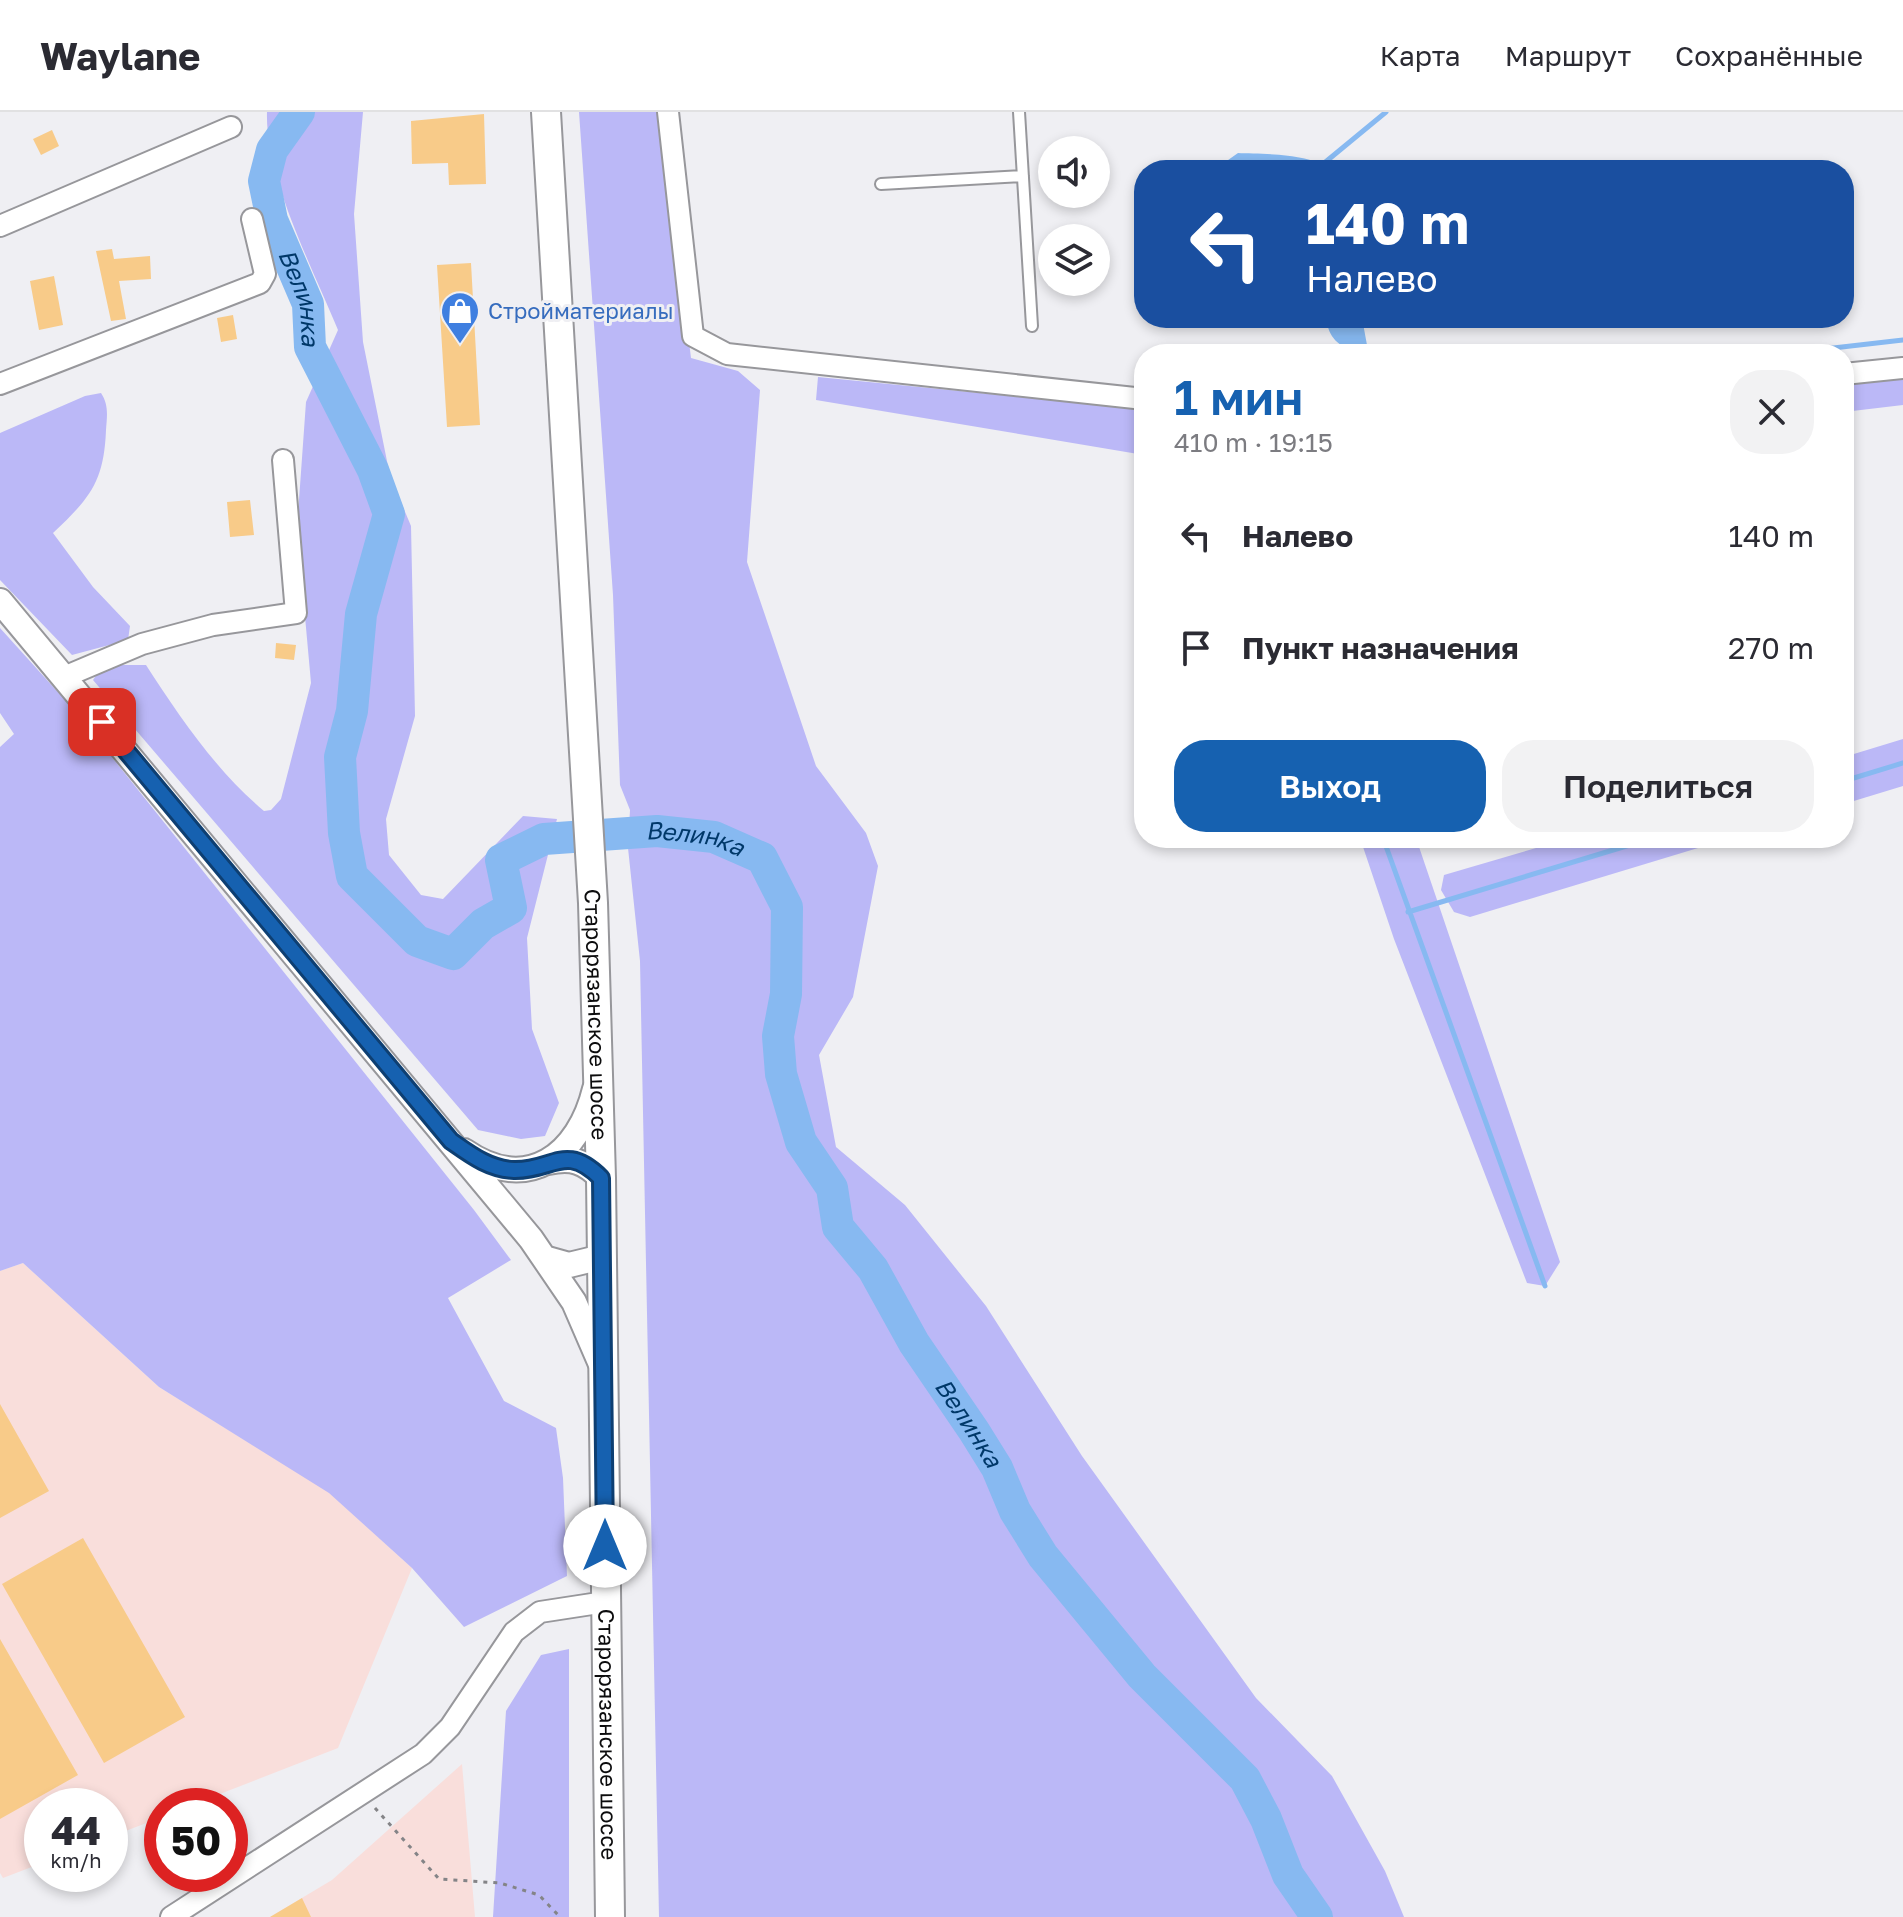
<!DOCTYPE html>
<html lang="ru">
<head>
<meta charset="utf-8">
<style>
	body { margin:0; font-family:"Golos Text",sans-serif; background:#f2f2f3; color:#2b2b33; height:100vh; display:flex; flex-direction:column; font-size:30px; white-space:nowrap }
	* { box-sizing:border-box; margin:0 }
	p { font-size:26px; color:#7c7c81 }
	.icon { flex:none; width:44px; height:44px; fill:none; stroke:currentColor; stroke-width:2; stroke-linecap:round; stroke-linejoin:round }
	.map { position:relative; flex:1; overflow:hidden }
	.side { position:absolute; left:1134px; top:232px; width:720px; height:504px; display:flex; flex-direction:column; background:#fff; border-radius:32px; box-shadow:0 4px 12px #0003 }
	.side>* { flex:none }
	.guide { position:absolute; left:1134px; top:48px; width:720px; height:168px; border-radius:32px; box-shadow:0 4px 12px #0003; background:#1a4fa0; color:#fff; overflow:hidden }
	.fabs { position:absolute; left:1038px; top:24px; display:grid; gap:16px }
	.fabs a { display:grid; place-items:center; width:72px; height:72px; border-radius:50%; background:#fff; box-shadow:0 4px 12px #0003; font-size:40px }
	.speed { position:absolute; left:24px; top:1676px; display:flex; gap:16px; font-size:40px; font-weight:700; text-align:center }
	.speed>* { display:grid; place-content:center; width:104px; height:104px; border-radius:50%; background:#fff; box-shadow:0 4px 12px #0003; line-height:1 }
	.speed small { font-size:20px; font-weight:400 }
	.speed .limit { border:12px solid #d22; background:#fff; color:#111 }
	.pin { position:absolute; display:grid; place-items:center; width:68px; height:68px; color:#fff; margin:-34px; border-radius:16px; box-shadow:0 4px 12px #0006 }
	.me { position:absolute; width:88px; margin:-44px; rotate:0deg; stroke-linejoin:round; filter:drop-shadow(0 0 6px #0008) }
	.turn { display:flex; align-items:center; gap:28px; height:168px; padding:0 40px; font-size:36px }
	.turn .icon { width:104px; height:104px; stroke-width:2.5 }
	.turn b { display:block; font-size:56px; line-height:68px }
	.round { display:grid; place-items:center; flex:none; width:84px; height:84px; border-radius:32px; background:#f2f2f3 }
	.headline { display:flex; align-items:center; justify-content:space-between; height:136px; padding:0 40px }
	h1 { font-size:48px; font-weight:600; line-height:60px; color:#1661b0 }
	.button { display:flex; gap:16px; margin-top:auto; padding:16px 40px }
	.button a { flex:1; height:92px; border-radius:32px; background:#1661b0; color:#fff; font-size:32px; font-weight:600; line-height:92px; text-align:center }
	.button a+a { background:#f2f2f3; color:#2b2b33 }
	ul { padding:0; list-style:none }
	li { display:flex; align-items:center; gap:24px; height:112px; padding:0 40px }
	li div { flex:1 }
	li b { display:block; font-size:30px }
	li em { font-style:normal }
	header { display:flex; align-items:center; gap:48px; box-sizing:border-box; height:112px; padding:0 40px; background:#fff; border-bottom:2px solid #e1e1e2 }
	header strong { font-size:38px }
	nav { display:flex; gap:44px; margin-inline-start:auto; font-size:28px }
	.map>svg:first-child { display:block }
	.industrial { fill:#f9dedb }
	.green { fill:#bbb8f7 }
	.water { fill:#87b9f1 }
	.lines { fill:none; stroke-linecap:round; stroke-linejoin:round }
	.stream { stroke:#87b9f1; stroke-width:5 }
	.river { stroke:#87b9f1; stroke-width:32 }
	.building { fill:#f8cb89 }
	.service-casing { stroke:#97979b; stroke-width:14 }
	.minor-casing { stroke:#97979b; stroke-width:24 }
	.tertiary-casing { stroke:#97979b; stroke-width:28 }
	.secondary-casing { stroke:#97979b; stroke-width:32 }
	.path { stroke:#848487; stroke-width:3; stroke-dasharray:4 6; stroke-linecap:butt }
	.service { stroke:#fff; stroke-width:10 }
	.minor { stroke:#fff; stroke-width:20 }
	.tertiary { stroke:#fff; stroke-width:24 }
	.secondary { stroke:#fff; stroke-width:28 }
	.route-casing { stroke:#0e3f72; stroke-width:20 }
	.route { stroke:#1661b0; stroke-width:14 }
	.labels { text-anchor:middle; stroke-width:6; stroke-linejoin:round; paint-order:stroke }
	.shop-label { font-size:22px; fill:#366cbe; stroke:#efeff3; text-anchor:start }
	.street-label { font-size:22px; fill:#0c0c0d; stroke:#efeff3 }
	.water-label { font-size:24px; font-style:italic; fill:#003869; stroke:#efeff3 }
</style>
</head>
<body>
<header>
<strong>Waylane</strong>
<nav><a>Карта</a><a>Маршрут</a><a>Сохранённые</a></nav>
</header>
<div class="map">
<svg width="1903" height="1805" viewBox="0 0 1903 1805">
	<rect width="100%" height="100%" fill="#efeff3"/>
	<path class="industrial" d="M23,1151L159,1275L329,1380L412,1456L338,1636L189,1694H162V1705L110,1725V1694H42V1751L3,1766L0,1761V1159Z
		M462,1652L475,1805H270L332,1768Z"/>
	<path class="green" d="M267,0H363L354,102L363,230L390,364L411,414L415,604L386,707L389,743L421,783L443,787L523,704L557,707L527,826L532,917L559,991L545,1024L521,1027L478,1018L93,568L99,559L117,553H146C179,604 217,660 264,699L271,698L281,687L311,571L297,416L306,290L338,218C313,157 265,65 267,0Z
		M579,0H661L691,246L738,259L760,278L747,450L816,654L866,721L878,754L853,885L819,943L836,1035L905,1093L986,1194L1082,1344L1256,1586L1332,1664L1385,1759L1404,1805H659L640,849L628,736L630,698L620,673L613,483Z
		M818,265L1144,297V343L816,288Z
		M1903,267V293L1844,300V273Z
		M101,281C109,293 107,304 106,318C104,370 90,386 53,421L93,475L130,514L128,528L72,543L0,468V321L85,284Z
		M0,516L75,599L474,1098L511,1148L448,1186L504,1289L556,1316L563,1366L567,1464L464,1515L412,1456L329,1381L159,1275L23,1151L0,1159V635L14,622L0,601Z
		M1903,627V674L1844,692V645Z
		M1360,726H1416L1560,1150L1545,1174L1527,1171L1394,827Z
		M1570,726H1731L1470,805L1454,800L1441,778L1444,763Z
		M569,1537V1805H493L506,1599L541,1543Z"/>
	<path class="water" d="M1238,41C1261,42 1314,41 1329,58H1214Z
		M1326,206H1362L1367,233L1357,241C1338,233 1329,227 1326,206Z"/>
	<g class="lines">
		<path class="stream" d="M1323,52L1386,0
			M1781,242L1903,228
			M1844,669L1903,651
			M1383,726L1545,1174
			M1408,800L1653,726"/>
		<path class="river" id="s1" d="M299,0L272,38L264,69L272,108L308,192L310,235L373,358L389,402L361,502L352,599L340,645L344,721L352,764L417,829L453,842L483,812L511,796L501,748L544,727L657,719L714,725L762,746L787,795L786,882L778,924L781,962L801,1030L832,1076L838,1115L873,1157L914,1231L974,1319L997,1356L1015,1399L1043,1444L1142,1564L1245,1667L1266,1707L1288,1763L1317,1805"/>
	</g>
	<path class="building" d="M484,2L486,72L449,73L448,51L412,52L411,9Z
		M52,18L59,34L41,43L33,27Z
		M112,137L114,147L150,144L151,167L119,169L126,207L111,209L96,139Z
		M471,151L480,313L447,315L437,153Z
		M54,164L63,213L39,218L30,169Z
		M233,203L237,227L221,230L217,206Z
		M250,388L254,423L230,425L227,390Z
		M276,531L296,533L294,548L275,546Z
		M0,1292L49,1379L0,1406Z
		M83,1426L185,1605L104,1651L2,1472Z
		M0,1527L78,1663L0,1707Z
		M302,1786L311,1805H270Z"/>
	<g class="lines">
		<g class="service-casing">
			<path id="service" d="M1019,0L1032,214
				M881,72L1023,64
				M212,1690L214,1694
				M230,1725L245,1756"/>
		</g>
		<g class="minor-casing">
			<path id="minor" d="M668,0L693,224L727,242L1144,287
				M0,114L231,15
				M1844,262L1903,256
				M0,272L260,171L265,162L252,107
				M64,565L142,532L213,513L296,501L283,348
				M171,1805L423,1642L450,1615L514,1520L540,1500L605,1490"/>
		</g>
		<g class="tertiary-casing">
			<path id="tertiary" d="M0,489L531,1127L574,1190L600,1250
				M464,1039C528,1083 579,1043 595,977
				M548,1050C572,1045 584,1049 601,1066
				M544,1146L569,1153L602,1145"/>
		</g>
		<g class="secondary-casing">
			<g id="secondary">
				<path id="s2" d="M546,0L593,791L601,1066L610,1805"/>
			</g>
		</g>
		<path class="path" d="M375,1696L439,1767L500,1771L539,1783L560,1805"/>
		<use href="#service" class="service"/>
		<use href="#minor" class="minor"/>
		<use href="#tertiary" class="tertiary"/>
		<use href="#secondary" class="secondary"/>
	</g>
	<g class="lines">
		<g class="route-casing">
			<path id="route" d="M102,610L451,1029C471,1043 489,1057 514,1058C553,1059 565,1030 601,1066L605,1434"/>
		</g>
		<use href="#route" class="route"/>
	</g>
	<defs>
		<g id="shop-pin" transform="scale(2)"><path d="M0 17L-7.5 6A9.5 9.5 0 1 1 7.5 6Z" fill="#3f7fe0" stroke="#efeff3"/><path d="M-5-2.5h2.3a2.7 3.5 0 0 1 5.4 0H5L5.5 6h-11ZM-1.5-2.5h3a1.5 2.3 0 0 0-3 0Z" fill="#fff"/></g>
	</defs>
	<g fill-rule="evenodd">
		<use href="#shop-pin" x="460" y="199"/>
	</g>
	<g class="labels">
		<g class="shop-label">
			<text x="488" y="207">Стройматериалы</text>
		</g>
		<g class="street-label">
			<text dy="8" stroke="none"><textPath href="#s2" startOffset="904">Старорязанское шоссе</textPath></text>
			<text dy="8" stroke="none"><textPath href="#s2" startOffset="1624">Старорязанское шоссе</textPath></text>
		</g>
		<g class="water-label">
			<text dy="8" stroke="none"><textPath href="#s1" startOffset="202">Велинка</textPath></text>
			<text dy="8" stroke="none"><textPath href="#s1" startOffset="1260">Велинка</textPath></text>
			<text dy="8" stroke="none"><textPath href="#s1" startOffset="1956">Велинка</textPath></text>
		</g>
	</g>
</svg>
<div class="fabs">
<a><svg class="icon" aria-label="sound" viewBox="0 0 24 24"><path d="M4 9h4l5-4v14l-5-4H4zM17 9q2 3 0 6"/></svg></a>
<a><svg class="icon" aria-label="layers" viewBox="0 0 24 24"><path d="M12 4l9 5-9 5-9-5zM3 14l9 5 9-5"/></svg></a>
</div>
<div class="speed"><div>44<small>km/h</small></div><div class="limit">50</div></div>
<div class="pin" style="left:102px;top:610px;background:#d93025"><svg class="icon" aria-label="arrive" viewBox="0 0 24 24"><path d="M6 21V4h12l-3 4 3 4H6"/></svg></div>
<svg class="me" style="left:605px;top:1434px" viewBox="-20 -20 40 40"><circle r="19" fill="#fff"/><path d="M0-13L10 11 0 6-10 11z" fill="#1661b0"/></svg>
<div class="guide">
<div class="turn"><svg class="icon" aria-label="left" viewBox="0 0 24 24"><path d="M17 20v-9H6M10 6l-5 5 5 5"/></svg><div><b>140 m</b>Налево</div></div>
</div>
<section class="side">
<div class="headline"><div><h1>1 мин</h1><p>410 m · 19:15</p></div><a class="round"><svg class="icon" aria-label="close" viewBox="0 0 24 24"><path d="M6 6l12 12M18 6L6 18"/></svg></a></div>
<ul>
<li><svg class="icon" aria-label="left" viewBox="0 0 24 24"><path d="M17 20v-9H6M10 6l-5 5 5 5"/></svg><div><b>Налево</b></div><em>140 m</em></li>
<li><svg class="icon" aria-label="arrive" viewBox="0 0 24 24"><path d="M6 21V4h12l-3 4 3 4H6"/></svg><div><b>Пункт назначения</b></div><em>270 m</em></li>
</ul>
<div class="button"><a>Выход</a><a>Поделиться</a></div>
</section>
</div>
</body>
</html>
